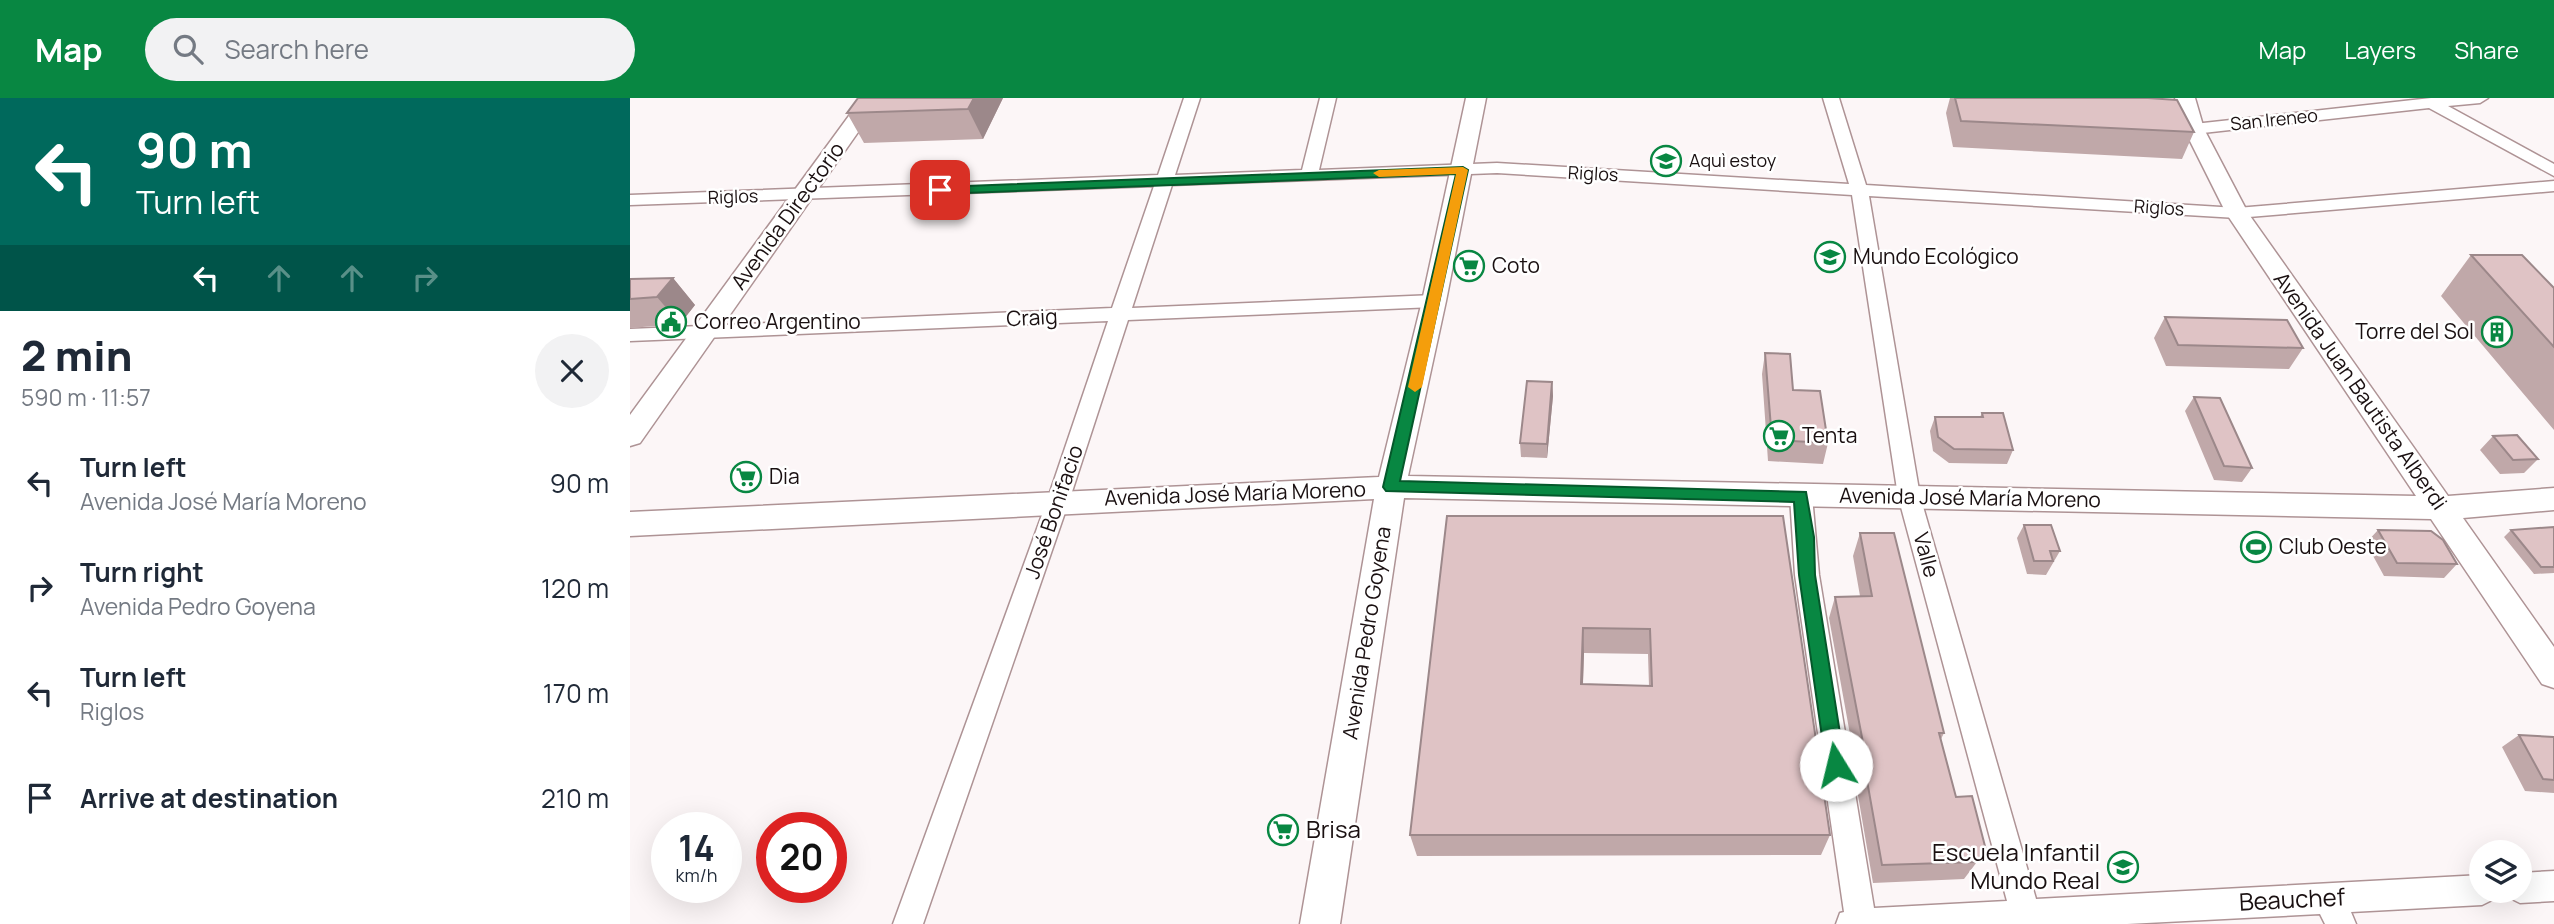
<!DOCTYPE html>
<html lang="en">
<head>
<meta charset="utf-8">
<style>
	body { margin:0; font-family:Manrope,sans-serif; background:#f2f2f3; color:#1f2937; height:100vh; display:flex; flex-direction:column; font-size:26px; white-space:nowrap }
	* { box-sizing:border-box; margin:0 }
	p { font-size:23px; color:#747a83 }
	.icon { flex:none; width:38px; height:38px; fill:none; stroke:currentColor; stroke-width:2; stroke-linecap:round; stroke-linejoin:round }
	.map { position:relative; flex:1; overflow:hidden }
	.side { display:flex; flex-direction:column; background:#fff; width:630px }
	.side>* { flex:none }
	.hud { background:#00695c; color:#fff; overflow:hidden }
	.controls { position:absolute; left:1839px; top:742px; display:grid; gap:14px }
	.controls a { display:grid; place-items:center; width:63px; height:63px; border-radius:50%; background:#fff; box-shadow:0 7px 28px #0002; font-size:35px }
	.speed { position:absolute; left:21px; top:714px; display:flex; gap:14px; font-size:35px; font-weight:700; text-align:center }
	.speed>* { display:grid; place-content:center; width:91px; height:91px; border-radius:50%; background:#fff; box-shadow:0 7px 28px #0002; line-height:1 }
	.speed small { font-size:18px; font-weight:400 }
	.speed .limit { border:10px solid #d22; background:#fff; color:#111 }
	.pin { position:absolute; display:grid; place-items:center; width:60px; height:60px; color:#fff; margin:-30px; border-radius:14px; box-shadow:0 4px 10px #0006 }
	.me { position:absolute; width:77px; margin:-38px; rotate:351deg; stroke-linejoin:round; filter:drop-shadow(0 0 5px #0008) }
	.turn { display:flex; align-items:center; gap:24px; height:147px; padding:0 21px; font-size:32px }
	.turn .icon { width:91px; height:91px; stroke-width:2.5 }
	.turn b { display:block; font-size:49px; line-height:60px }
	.lanes { display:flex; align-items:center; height:66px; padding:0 21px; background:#0003; justify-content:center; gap:35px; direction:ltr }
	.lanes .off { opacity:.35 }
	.round { display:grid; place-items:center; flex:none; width:74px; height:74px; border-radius:37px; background:#f2f2f3 }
	.summary { display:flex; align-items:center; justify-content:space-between; height:119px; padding:0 21px }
	h1 { font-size:42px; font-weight:800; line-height:52px }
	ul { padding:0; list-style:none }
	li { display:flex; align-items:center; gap:21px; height:105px; padding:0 21px }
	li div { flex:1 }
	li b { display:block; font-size:26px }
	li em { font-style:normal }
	header { display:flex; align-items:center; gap:42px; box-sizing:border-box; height:98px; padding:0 35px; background:#088742; color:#fff }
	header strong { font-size:33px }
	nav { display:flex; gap:38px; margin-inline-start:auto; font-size:24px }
	.search { width:490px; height:63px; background:#f2f2f3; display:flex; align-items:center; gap:18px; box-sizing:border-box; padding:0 24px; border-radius:38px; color:#747a83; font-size:26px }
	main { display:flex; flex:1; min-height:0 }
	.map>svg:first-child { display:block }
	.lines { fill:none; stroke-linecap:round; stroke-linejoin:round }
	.minor-casing { stroke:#ae9395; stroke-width:3 }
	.major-casing { stroke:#ae9395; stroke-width:3 }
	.minor { fill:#fff; fill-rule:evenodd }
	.major { fill:#fff; fill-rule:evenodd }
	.wall { fill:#c0a8a9; fill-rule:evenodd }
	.shaded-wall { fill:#9c888a }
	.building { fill:#dfc3c5; stroke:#9c888a; stroke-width:2; fill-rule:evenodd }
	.route { fill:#088742; stroke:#05582b; stroke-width:2 }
	.slow { fill:#f59e0b }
	.labels { text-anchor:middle; stroke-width:5; stroke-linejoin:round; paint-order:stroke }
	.far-street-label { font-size:18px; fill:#1a1011; stroke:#fff }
	.far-poi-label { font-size:18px; fill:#1a1011; stroke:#fff; text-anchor:start }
	.street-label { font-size:21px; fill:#1a1011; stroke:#fff }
	.poi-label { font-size:21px; fill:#1a1011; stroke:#fff; text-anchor:start }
	.near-poi-label { font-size:24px; fill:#1a1011; stroke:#fff; text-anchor:start }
	.near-street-label { font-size:24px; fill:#1a1011; stroke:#fff }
</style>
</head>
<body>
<header>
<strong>Map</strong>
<div class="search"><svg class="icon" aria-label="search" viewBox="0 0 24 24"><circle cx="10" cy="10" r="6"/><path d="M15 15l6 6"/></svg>Search here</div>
<nav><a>Map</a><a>Layers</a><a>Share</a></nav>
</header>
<main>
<section class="side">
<div class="hud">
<div class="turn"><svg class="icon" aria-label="left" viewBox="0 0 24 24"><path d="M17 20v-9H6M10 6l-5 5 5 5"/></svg><div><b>90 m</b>Turn left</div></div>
<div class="lanes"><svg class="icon" aria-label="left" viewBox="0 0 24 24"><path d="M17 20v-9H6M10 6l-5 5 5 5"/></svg><svg class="icon off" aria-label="ahead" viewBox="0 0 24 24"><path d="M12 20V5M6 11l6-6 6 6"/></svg><svg class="icon off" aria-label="ahead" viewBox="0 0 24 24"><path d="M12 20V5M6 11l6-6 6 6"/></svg><svg class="icon off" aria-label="right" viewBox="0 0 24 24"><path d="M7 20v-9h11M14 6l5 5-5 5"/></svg></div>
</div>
<div class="summary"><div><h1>2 min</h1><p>590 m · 11:57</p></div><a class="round"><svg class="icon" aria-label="close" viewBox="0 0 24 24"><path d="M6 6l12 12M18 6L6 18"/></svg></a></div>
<ul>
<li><svg class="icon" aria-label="left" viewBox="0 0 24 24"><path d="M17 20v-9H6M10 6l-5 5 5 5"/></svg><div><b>Turn left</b><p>Avenida José María Moreno</p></div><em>90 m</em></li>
<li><svg class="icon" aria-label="right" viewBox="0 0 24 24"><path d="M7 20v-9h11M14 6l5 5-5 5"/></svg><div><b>Turn right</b><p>Avenida Pedro Goyena</p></div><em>120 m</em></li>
<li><svg class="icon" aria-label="left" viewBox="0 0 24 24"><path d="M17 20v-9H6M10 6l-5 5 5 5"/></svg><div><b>Turn left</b><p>Riglos</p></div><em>170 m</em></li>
<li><svg class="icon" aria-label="arrive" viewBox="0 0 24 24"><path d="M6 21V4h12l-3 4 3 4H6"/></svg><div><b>Arrive at destination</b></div><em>210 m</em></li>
</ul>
</section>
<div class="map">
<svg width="1924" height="826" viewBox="0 0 1924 826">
	<rect width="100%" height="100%" fill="#fcf6f7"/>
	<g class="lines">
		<g class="minor-casing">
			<path id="minor" d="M554,0H570L545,77L672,72L690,0H706L689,72L867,65L1219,86L1193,0H1209L1236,87L1607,110L1924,83V93L1607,120L1239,98L1290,398L1406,801L1852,777V793H1866L1862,802L1852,807L1721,814L1726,826H1695L1690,816L1497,826H1206L1210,815L1214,814L1165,477L1160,398L1163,392L1171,389L1179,392L1182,398L1189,477L1244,810L1377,803L1268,398L1222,97L867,75L542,87L502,210L804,197L811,199L814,203L811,207L804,209L498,222L439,403L293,826H263L417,403L478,223L0,243V231L482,210L524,88L0,107V97L528,77Z
				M1801,0H1858L1850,5L1818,8L1924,66V78L1799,10L1564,36L1556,31L1564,26Z
				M1924,773V803L1890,805L1880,800L1876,793H1890V775Z"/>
		</g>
		<g class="major-casing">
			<path id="major" d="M232,0H252L10,345L0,348V317Z
				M836,0H856L816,203L778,378L1786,398L1596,115L1554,31L1545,0H1565L1574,31L1618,115L1818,398L1924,390V412L1833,420L1924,549V590L1912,586L1801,421L774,400L710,826H670L744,401L0,438V414L749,379L792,203Z"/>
		</g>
		<use href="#minor" class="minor"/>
		<use href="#major" class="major"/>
	</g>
	<path class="wall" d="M228,0H373L353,41L234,45L217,15Z
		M1320,0H1518L1564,34L1552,61L1323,49L1316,15Z
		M1841,157L1924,190V332L1811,198Z
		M43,180L65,207L50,226L0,230V181Z
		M1535,219L1673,250L1659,271L1536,268L1524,240Z
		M1135,255L1163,292L1198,345L1193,366L1138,363L1132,276Z
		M922,284L923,298L917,360L891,359L890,345Z
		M1564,299L1622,370L1612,384L1584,382L1555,313Z
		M1352,315L1383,352L1377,366L1319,365L1303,353L1300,333L1305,319H1350Z
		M1863,338L1908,361L1894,375L1870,376L1850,352Z
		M817,418H1153L1200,737L1191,757L787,758L780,737ZM954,555L1018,556L1019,588L953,586Z
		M1394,427L1430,453L1416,477L1397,476L1387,440Z
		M1924,429V475L1904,476L1874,439L1881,432Z
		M1748,432L1827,466L1814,480L1754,478L1736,445Z
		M1230,435L1314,635L1311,641L1326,699L1356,752L1334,781L1243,785L1225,680L1227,675L1199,520L1205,499L1230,498L1223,458Z
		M1889,637L1924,639V695L1895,693L1872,649Z"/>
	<path class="shaded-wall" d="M344,0H373L353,41L338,11Z
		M43,180L65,207L50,226L27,199Z
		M922,284L923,298L917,360V346Z
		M953,530L954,555L952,610L951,586Z"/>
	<path class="building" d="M228,0H344L338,11L217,15Z
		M1325,0H1518L1547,2L1564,34L1331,23Z
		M1841,157H1892L1924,190V249Z
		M43,180L27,199L0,201V181Z
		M1535,219L1657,222L1673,250L1548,247Z
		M1135,255L1160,256L1163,292L1190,293L1198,345L1142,342Z
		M897,283L922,284L917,346L890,345Z
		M1564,299L1590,300L1622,370L1594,368Z
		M1352,315H1373L1383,352L1324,351L1308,339L1305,319H1353Z
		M1887,337L1908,361L1883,362L1863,338Z
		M817,418H1153L1200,737H780ZM953,530L1020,531L1022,588L951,586Z
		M1394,427H1421L1430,453H1420L1423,463H1404Z
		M1924,429V469H1911L1881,432Z
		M1748,432L1801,433L1813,442L1827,466L1767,465Z
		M1230,435H1264L1314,635H1309L1326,699L1342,698L1356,752L1346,764L1252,767L1233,660H1236L1205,499L1242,498Z
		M1889,637L1924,639V682L1913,681Z"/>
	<path class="route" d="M833,69L838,72L770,383L1176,394L1184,439L1185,477L1215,667L1213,673L1206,675L1199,673L1196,667L1169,477L1164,404L756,393L753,389L826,76L310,96L304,92L310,89Z"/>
	<path class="slow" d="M833,69L838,72L792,289L785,294L778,289L826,76L749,79L743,75L749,72Z"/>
	<defs>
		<g id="school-ring" transform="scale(1.575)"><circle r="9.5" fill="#fff" stroke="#088742" stroke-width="1.5"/><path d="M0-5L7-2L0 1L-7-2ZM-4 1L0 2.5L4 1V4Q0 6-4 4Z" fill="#088742"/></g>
		<g id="supermarket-ring" transform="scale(1.575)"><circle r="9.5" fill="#fff" stroke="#088742" stroke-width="1.5"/><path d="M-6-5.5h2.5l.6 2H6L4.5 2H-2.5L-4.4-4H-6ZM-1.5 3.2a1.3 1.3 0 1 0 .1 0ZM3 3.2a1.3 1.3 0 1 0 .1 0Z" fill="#088742"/></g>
		<g id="civic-ring" transform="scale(1.575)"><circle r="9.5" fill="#fff" stroke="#088742" stroke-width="1.5"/><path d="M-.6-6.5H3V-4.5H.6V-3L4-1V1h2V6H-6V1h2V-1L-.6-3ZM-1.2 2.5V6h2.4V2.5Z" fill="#088742"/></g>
		<g id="building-ring" transform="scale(1.575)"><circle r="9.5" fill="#fff" stroke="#088742" stroke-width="1.5"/><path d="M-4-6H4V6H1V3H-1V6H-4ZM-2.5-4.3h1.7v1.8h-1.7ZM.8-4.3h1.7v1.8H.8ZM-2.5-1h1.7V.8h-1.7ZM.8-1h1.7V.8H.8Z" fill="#088742"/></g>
		<g id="stadium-ring" transform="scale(1.575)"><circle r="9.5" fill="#fff" stroke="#088742" stroke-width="1.5"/><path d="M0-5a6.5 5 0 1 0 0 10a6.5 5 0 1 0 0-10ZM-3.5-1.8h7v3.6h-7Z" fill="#088742"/></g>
	</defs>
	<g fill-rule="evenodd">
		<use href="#school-ring" x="1036" y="63"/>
		<use href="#school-ring" x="1200" y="159"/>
		<use href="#supermarket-ring" x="839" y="168"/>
		<use href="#civic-ring" x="41" y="224"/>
		<use href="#building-ring" x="1867" y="234"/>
		<use href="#supermarket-ring" x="1149" y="338"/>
		<use href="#supermarket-ring" x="116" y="379"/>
		<use href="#stadium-ring" x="1626" y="449"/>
		<use href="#supermarket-ring" x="653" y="732"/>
		<use href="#school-ring" x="1493" y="769"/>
	</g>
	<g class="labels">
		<g class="far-street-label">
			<text transform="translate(1644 22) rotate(-6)" y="6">San Ireneo</text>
			<text transform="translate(963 76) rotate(3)" y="6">Riglos</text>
			<text transform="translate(103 99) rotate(-2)" y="6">Riglos</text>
			<text transform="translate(1529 110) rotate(4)" y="6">Riglos</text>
		</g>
		<g class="far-poi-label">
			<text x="1059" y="69">Aquì estoy</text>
		</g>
		<g class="street-label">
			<text transform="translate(158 118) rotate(-54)" y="7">Avenida Directorio</text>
			<text transform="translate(402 220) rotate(-3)" y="7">Craig</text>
			<text transform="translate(1730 293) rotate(55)" y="7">Avenida Juan Bautista Alberdi</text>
			<text transform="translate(605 396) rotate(-2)" y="7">Avenida José María Moreno</text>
			<text transform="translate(1340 400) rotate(1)" y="7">Avenida José María Moreno</text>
			<text transform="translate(424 414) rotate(-71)" y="7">José Bonifacio</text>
			<text transform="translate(1296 457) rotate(75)" y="7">Valle</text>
			<text transform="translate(737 535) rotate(-81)" y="7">Avenida Pedro Goyena</text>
		</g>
		<g class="poi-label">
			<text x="1223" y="166">Mundo Ecológico</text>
			<text x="862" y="175">Coto</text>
			<text x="64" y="231">Correo Argentino</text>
			<text x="1844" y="241" text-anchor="end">Torre del Sol</text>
			<text x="1172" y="345">Tenta</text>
			<text x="139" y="386">Dia</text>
			<text x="1649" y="456">Club Oeste</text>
		</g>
		<g class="near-poi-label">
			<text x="676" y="740">Brisa</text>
			<text x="1470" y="763" text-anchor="end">Escuela Infantil<tspan x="1470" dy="28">Mundo Real</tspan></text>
		</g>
		<g class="near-street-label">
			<text transform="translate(1662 802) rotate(-3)" y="8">Beauchef</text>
		</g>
	</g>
</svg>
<div class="controls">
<a><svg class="icon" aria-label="layers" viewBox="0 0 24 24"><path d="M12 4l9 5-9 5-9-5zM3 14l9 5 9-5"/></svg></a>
</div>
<div class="speed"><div>14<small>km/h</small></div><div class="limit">20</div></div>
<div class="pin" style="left:310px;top:92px;background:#d93025"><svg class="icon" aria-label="arrive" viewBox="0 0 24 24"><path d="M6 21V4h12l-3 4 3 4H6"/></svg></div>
<svg class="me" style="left:1206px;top:667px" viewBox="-20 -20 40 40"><circle r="19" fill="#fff"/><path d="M0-13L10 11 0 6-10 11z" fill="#088742"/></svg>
</div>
</main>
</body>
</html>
